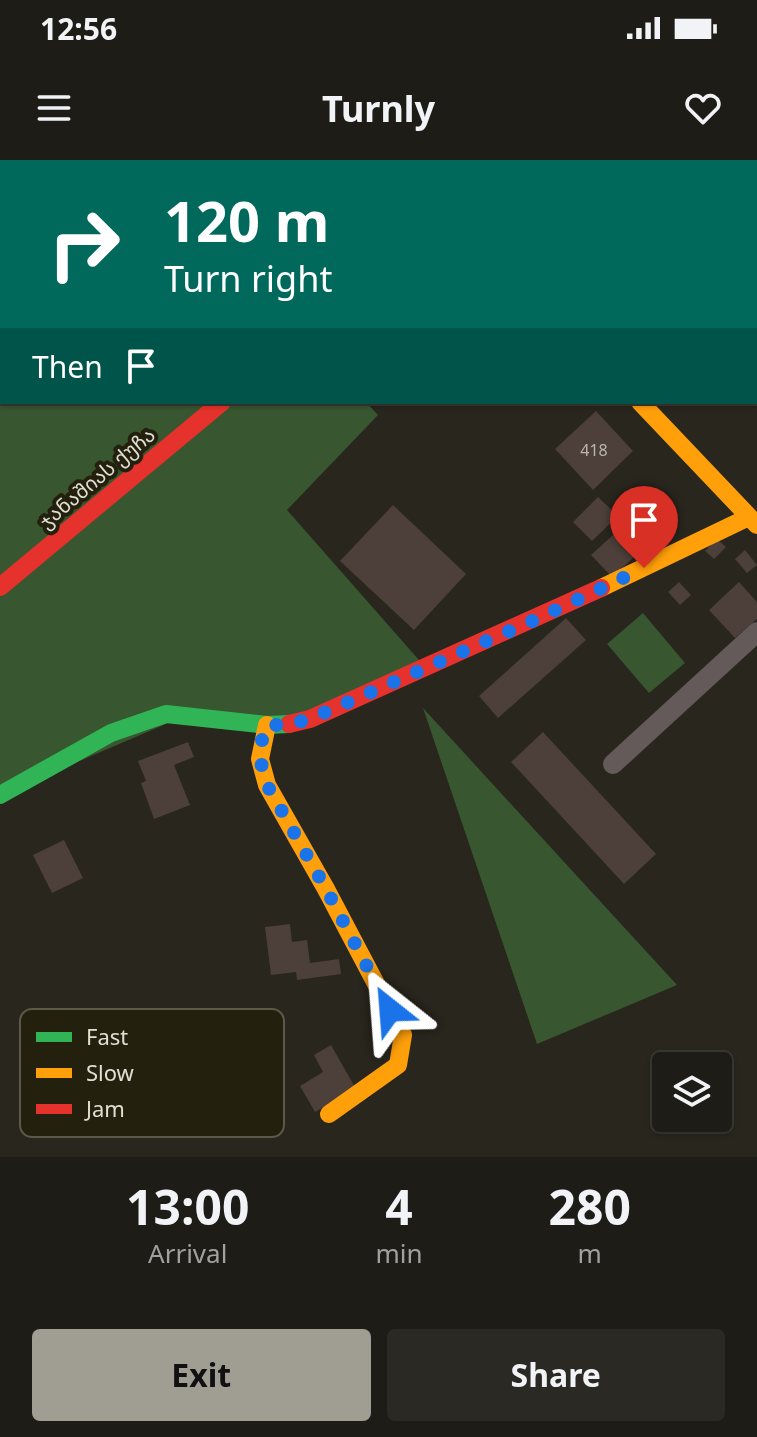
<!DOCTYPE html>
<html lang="en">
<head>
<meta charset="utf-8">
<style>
	body { margin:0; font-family:"Noto Sans","Noto Sans Georgian",sans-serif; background:#2b2923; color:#f1f3f6; height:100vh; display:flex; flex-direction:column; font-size:30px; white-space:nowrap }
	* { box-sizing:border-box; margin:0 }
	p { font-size:26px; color:#a1a1a1 }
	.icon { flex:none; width:44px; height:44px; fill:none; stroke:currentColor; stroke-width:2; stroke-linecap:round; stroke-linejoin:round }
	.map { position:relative; height:997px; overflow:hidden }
	.side { display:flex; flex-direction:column; background:#1e1c16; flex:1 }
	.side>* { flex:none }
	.top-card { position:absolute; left:0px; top:0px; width:758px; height:244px; box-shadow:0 2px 6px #0004,0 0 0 2px #3c3a35; background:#00695c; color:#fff; overflow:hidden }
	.fabs { position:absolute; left:652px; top:892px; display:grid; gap:16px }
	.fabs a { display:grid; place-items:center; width:80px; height:80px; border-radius:8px; background:#1e1c16; box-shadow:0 2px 6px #0004,0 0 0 2px #3c3a35; font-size:40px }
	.pin { position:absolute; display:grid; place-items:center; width:68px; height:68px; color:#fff; margin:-82px -34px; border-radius:50% 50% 50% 0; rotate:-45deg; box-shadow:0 0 8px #0007 }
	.pin .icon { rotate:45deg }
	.me { position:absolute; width:88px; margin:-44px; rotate:332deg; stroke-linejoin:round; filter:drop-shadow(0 0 6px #0008) }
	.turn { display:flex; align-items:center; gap:28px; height:168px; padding:0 32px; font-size:36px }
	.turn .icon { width:104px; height:104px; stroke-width:2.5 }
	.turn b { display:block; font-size:56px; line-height:68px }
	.then { display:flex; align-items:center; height:76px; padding:0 32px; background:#0003; gap:16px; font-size:30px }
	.eta { display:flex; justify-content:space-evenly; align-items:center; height:136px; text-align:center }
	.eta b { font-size:48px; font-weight:700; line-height:56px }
	.cta { display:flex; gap:16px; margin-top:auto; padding:16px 32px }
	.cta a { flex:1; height:92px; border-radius:8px; background:#a09e93; color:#111; font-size:32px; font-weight:700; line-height:92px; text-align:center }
	.cta a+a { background:#2b2923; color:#f1f3f6 }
	.status { display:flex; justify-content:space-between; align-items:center; height:56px; padding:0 40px; background:#1e1c16; direction:ltr }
	.status svg { height:22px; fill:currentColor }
	header { display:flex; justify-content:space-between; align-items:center; height:104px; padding:0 32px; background:#1e1c16; font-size:36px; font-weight:700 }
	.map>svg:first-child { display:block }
	.green { fill:#385630 }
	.building { fill:#4d3f3a }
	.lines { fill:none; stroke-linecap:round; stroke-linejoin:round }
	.street { stroke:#645a5a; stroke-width:20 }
	.fast { stroke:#30b455; stroke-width:18 }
	.slow { stroke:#ff9f0a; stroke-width:18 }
	.jam { stroke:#e5322d; stroke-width:18 }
	.route { stroke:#1a73e8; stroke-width:14; stroke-dasharray:0 25.2 }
	.labels { text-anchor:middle; stroke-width:8; stroke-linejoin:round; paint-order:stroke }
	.number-label { font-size:16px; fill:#bbb7ad }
	.street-label { font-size:20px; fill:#e0dfd3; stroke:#23200e }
	.key { fill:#23200e; stroke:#5c5949; stroke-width:2 }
	.key-label { font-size:22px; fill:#e0dfd3 }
</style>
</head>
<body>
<div class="status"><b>12:56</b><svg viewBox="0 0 49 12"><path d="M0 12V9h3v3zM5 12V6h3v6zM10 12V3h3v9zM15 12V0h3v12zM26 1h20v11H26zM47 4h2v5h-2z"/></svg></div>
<header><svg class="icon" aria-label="menu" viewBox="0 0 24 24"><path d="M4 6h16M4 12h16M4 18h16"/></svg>Turnly<svg class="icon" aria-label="heart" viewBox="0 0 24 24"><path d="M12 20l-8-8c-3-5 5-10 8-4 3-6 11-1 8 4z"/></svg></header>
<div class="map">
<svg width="757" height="997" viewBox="0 0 757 997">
	<rect width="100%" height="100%" fill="#28261d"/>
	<path class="green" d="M0,0L14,2H2V242H366L378,255L287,350L426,508L310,559L187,555L0,635Z
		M643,453L685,503L649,533L607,484Z
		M423,548L677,825L537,884Z"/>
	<path class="building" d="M596,251L633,291L593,330L555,289Z
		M598,337L618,356L592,381L573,362Z
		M393,345L466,414L414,470L340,401Z
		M625,364L645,387L612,417L591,395Z
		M717,379L726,387L714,399L705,391Z
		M745,390L757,405L747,413L735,399Z
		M679,422L691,435L680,445L668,432Z
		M739,422L757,442V459L735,478L709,450Z
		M566,458L586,480L498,558L479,536Z
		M543,572L656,694L624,724L511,602Z
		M188,582L194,597L174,605L190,645L154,659L141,623L146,621L138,601Z
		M64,680L83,718L52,733L33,695Z
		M290,764L292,782L307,780L310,803L339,799L341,814L297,820L296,812L271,815L265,767Z
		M331,885L356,929L315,952L300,926L323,912L314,895Z"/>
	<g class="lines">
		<path class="street" d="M510,2L513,0
			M613,604L757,472"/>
		<path class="fast" d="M409,0L411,2
			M0,635L111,573L166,554L267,565L289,564"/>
		<path class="slow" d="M640,242L757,365
			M601,428L749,357
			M267,565L260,599L267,625L326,729L403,875L398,905L329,954"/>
		<path class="jam" d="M0,427L222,242
			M289,564L310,559L601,428"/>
	</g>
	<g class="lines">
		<path class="route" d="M390,850L326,729L267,625L260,599L262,580L267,565H286L310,559L539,458L644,408"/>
	</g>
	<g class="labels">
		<g class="number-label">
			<text x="594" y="296">418</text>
		</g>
		<g class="street-label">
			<text transform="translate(97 318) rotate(-40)" y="7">ჯანაშიას ქუჩა</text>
		</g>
	</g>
	<rect x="20" y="849" width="264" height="128" rx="12" class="key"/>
	<rect x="36" y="872" width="36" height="10" fill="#30b455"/>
	<rect x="36" y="908" width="36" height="10" fill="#ff9f0a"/>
	<rect x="36" y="944" width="36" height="10" fill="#e5322d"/>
	<g class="key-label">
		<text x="86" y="885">Fast</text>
		<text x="86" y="921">Slow</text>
		<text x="86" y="957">Jam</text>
	</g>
</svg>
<div class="fabs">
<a><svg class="icon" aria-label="layers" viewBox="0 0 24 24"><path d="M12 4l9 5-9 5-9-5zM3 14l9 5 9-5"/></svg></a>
</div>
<div class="pin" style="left:644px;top:408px;background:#d93025"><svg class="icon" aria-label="arrive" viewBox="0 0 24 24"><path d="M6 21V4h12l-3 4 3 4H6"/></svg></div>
<svg class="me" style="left:390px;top:850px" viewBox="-20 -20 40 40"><path d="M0-17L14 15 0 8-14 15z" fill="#1a73e8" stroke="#fff" stroke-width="4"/></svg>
<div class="top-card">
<div class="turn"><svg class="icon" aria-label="right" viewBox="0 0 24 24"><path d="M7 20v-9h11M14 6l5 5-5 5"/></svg><div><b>120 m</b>Turn right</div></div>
<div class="then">Then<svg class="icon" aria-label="arrive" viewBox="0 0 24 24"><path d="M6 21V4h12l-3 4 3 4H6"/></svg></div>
</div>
</div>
<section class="side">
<div class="eta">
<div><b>13:00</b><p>Arrival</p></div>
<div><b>4</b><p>min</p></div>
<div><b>280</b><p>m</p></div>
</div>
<div class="cta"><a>Exit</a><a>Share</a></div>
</section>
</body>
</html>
